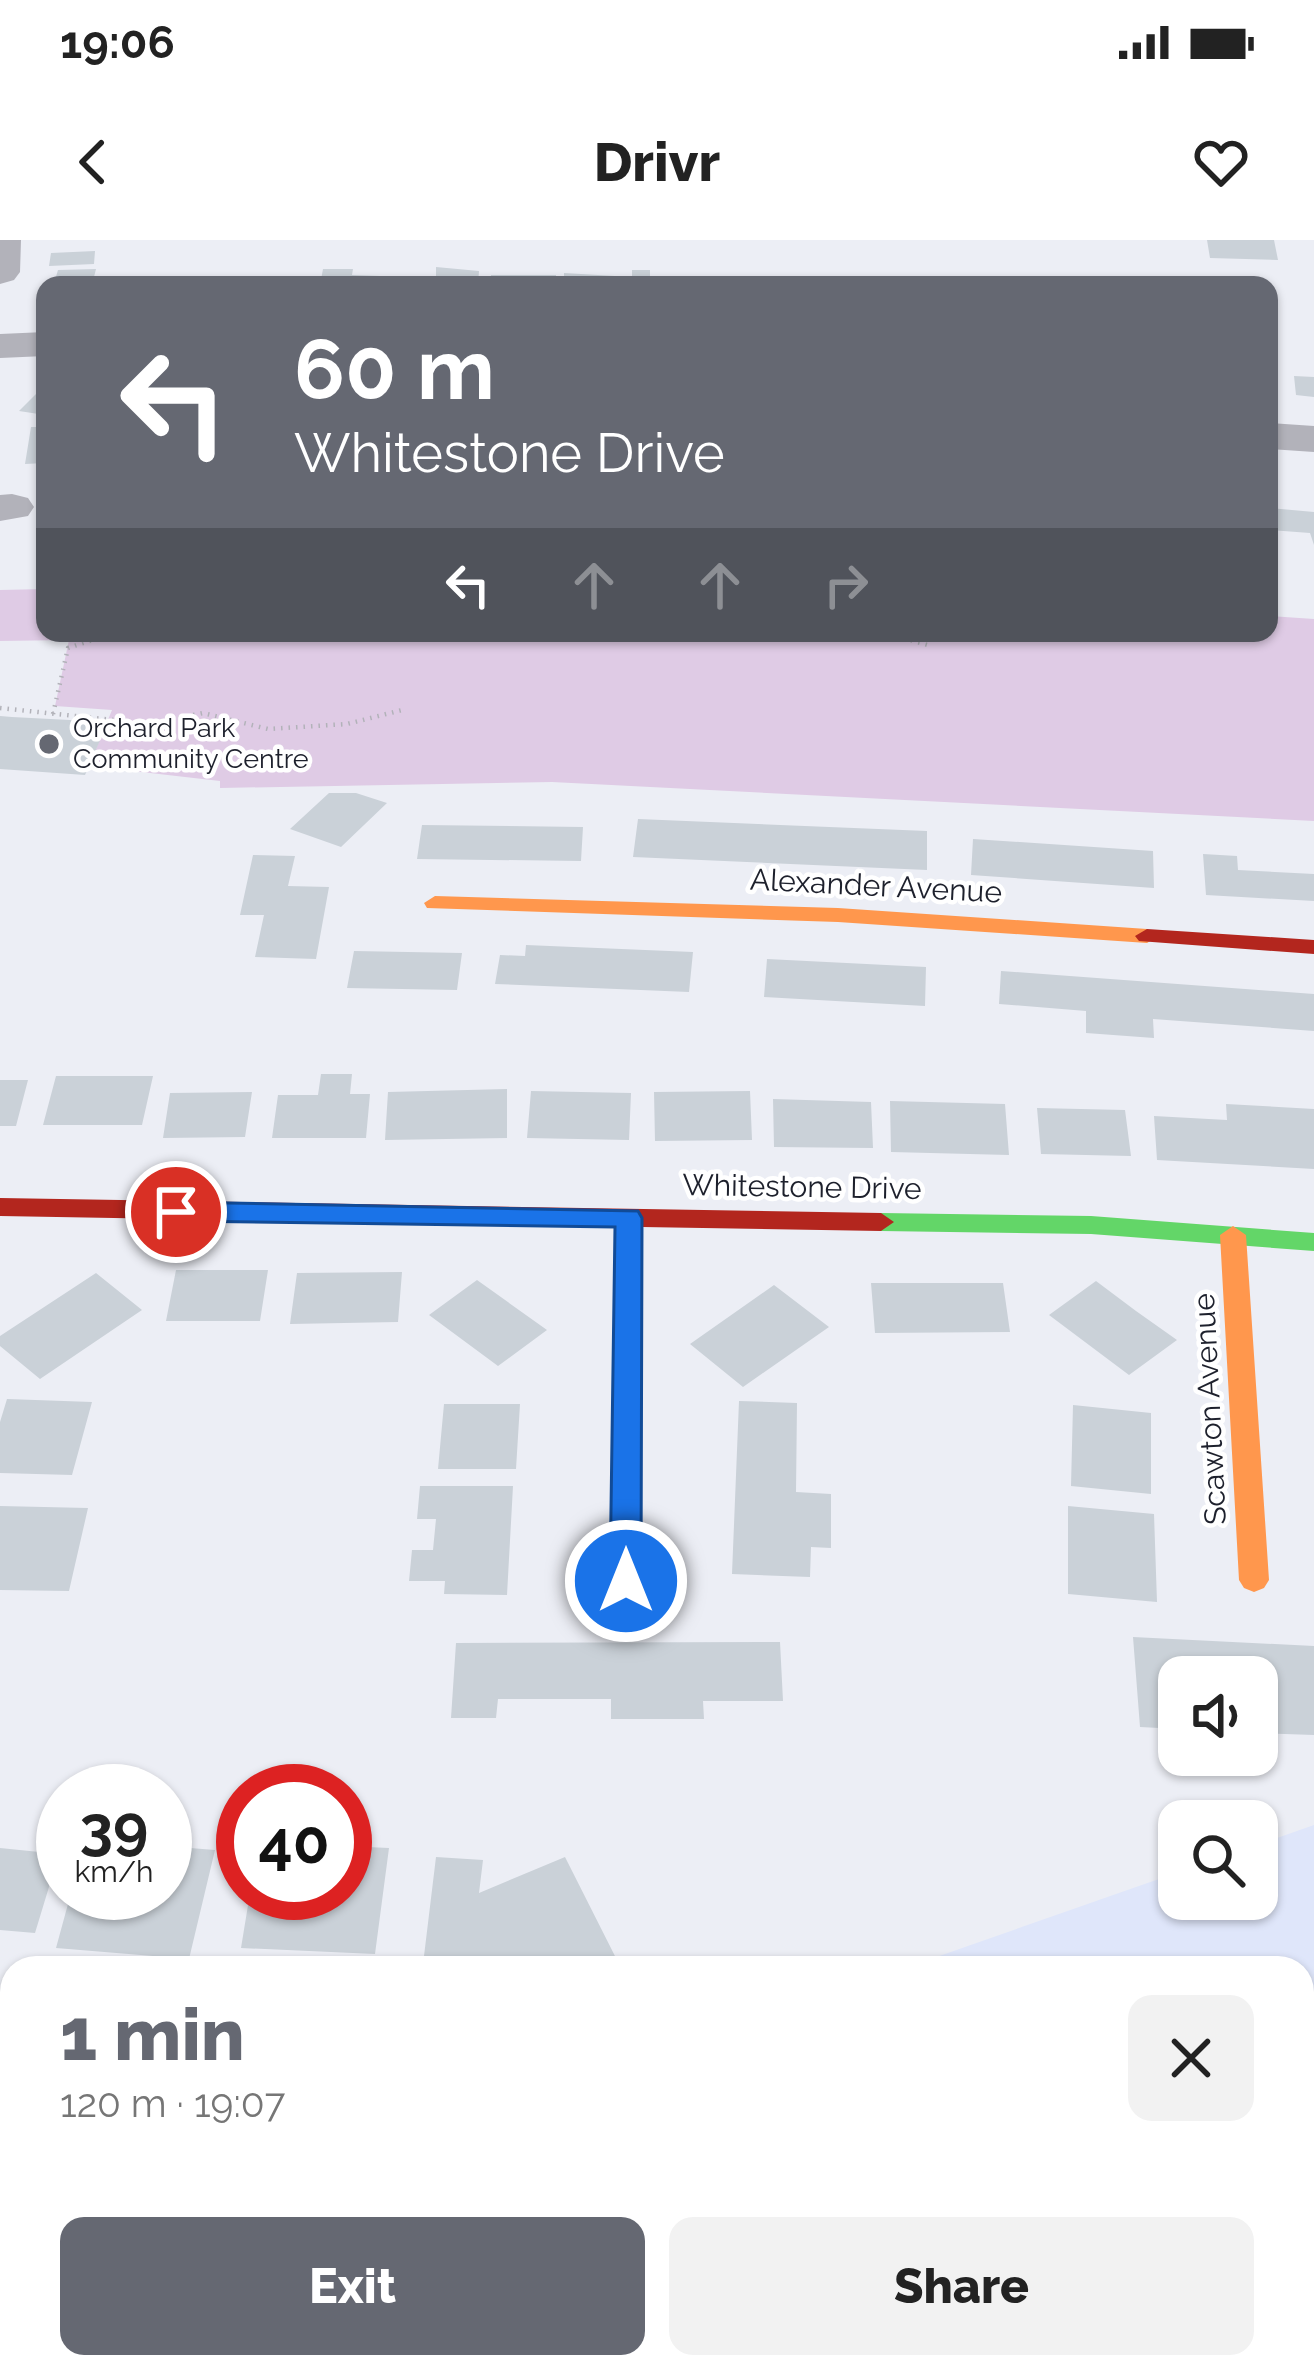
<!DOCTYPE html>
<html lang="en">
<head>
<meta charset="utf-8">
<style>
	body { margin:0; font-family:Raleway,sans-serif; background:#f2f2f2; color:#222; height:100vh; display:flex; flex-direction:column; font-size:45px; white-space:nowrap }
	* { box-sizing:border-box; margin:0 }
	p { font-size:39px; color:#767676 }
	.icon { flex:none; width:66px; height:66px; fill:none; stroke:currentColor; stroke-width:2; stroke-linecap:round; stroke-linejoin:round }
	.map { position:relative; flex:1; overflow:hidden }
	.drawer { position:absolute; left:0px; top:1716px; width:1314px; height:423px; display:flex; flex-direction:column; background:#fff; border-radius:36px 36px 0 0; box-shadow:0 3px 9px #0004 }
	.drawer>* { flex:none }
	.hud { position:absolute; left:36px; top:36px; width:1242px; height:366px; border-radius:24px; box-shadow:0 3px 9px #0004; background:#656872; color:#fff; overflow:hidden }
	.buttons { position:absolute; left:1158px; top:1416px; display:grid; gap:24px }
	.buttons a { display:grid; place-items:center; width:120px; height:120px; border-radius:24px; background:#fff; box-shadow:0 3px 9px #0004; font-size:60px }
	.speed { position:absolute; left:36px; top:1524px; display:flex; gap:24px; font-size:60px; font-weight:700; text-align:center }
	.speed>* { display:grid; place-content:center; width:156px; height:156px; border-radius:50%; background:#fff; box-shadow:0 3px 9px #0004; line-height:1 }
	.speed small { font-size:30px; font-weight:400 }
	.speed .limit { border:18px solid #d22; background:#fff; color:#111 }
	.pin { position:absolute; display:grid; place-items:center; width:102px; height:102px; color:#fff; margin:-51px; border:6px solid #fff; border-radius:50%; box-shadow:0 3px 12px #0007 }
	.me { position:absolute; width:132px; margin:-66px; rotate:0deg; stroke-linejoin:round; filter:drop-shadow(0 0 9px #0008) }
	.turn { display:flex; align-items:center; gap:42px; height:252px; padding:0 60px; font-size:54px }
	.turn .icon { width:156px; height:156px; stroke-width:2.5 }
	.turn b { display:block; font-size:84px; line-height:102px }
	.lanes { display:flex; align-items:center; height:114px; padding:0 60px; background:#0003; justify-content:center; gap:60px; direction:ltr }
	.lanes .off { opacity:.35 }
	.round { display:grid; place-items:center; flex:none; width:126px; height:126px; border-radius:24px; background:#f2f2f2 }
	.overview { display:flex; align-items:center; justify-content:space-between; height:204px; padding:0 60px }
	h1 { font-size:72px; font-weight:800; line-height:90px; color:#656872 }
	.cta { display:flex; gap:24px; margin-top:auto; padding:24px 60px }
	.cta a { flex:1; height:138px; border-radius:24px; background:#656872; color:#fff; font-size:48px; font-weight:800; line-height:138px; text-align:center }
	.cta a+a { background:#f2f2f2; color:#222 }
	.status { display:flex; justify-content:space-between; align-items:center; height:84px; padding:0 60px; background:#fff; direction:ltr }
	.status svg { height:33px; fill:currentColor }
	header { display:flex; justify-content:space-between; align-items:center; height:156px; padding:0 60px; background:#fff; font-size:54px; font-weight:800 }
	.map>svg:first-child { display:block }
	.built { fill:#dfe6fa }
	.green { fill:#dfcbe5 }
	.building { fill:#cad1d8 }
	.lines { fill:none; stroke-linecap:round; stroke-linejoin:round }
	.path { stroke:#b2b2b9; stroke-width:4.5; stroke-dasharray:1.5 6; stroke-linecap:butt }
	.lane { fill:#b2b2ba; fill-rule:evenodd }
	.street { fill:#b2b2ba; fill-rule:evenodd }
	.fast { fill:#63d668; fill-rule:evenodd }
	.slow { fill:#ff974d; fill-rule:evenodd }
	.jam { fill:#b3261e; fill-rule:evenodd }
	.route { fill:#1a73e8; stroke:#114b97; stroke-width:3 }
	.poi-dot { fill:#656872; stroke:#fff; stroke-width:4.5 }
	.labels { text-anchor:middle; stroke-width:9; stroke-linejoin:round; paint-order:stroke }
	.far-poi-label { font-size:27px; fill:#1d202c; stroke:#fff; text-anchor:start }
	.street-label { font-size:30px; fill:#1d202c; stroke:#fff }
</style>
</head>
<body>
<div class="status"><b>19:06</b><svg viewBox="0 0 49 12"><path d="M0 12V9h3v3zM5 12V6h3v6zM10 12V3h3v9zM15 12V0h3v12zM26 1h20v11H26zM47 4h2v5h-2z"/></svg></div>
<header><svg class="icon" aria-label="back" viewBox="0 0 24 24"><path d="M15 5l-7 7 7 7"/></svg>Drivr<svg class="icon" aria-label="heart" viewBox="0 0 24 24"><path d="M12 20l-8-8c-3-5 5-10 8-4 3-6 11-1 8 4z"/></svg></header>
<div class="map">
<svg width="1314" height="2137" viewBox="0 0 1314 2137">
	<rect width="100%" height="100%" fill="#eceef5"/>
	<path class="built" d="M1314,1585V2137H212L238,2127H1302V1728H905L1179,1632V1659H1257V1605Z"/>
	<path class="green" d="M45,349V393H1269V376L1314,379V581L552,542L220,548V541L89,526L112,470L55,466L69,400L0,401V350Z"/>
	<path class="building" d="M1207,0H1274L1278,20L1210,18Z
		M95,11L94,24L49,26L51,13Z
		M436,27L479,31L478,45H397V37H436Z
		M96,29L93,41L98,45L55,40L58,30Z
		M323,29H353L352,35L380,36L378,45H320Z
		M632,30H650V45H564V33L632,37Z
		M491,35H556V45H490Z
		M667,37L732,42L731,45H664Z
		M1294,136L1314,137V157L1296,155Z
		M45,145V175L19,171Z
		M31,187H45V223L25,224Z
		M1269,268L1314,272V305L1310,293L1269,290Z
		M0,476L12,477L108,482L85,535L0,529Z
		M329,553H356L387,563L341,607L290,589Z
		M638,579L927,591V630L633,617Z
		M422,585L583,587L581,621L417,619Z
		M973,599L1153,611L1154,648L971,635Z
		M1203,614L1237,616L1238,630L1314,634V661L1206,655Z
		M253,615L295,616L288,646L329,647L316,719L255,717L264,675H240Z
		M526,705L693,712L689,752L495,744L500,715L525,716Z
		M354,711L462,713L457,750L347,748Z
		M767,719L926,727L925,766L764,757Z
		M1001,731L1314,754V791L1153,779L1154,798L1086,793V771L999,764Z
		M321,834H352L350,854H370L366,898H272L278,855H318Z
		M56,836H153L142,885H43Z
		M0,840H28L16,886H0Z
		M507,849V898L385,900L388,852Z
		M531,851L631,853L629,900L527,898Z
		M750,851L752,900L655,901L654,852Z
		M252,852L245,897L163,898L170,853Z
		M773,859L871,862L873,908L774,907Z
		M890,861L1005,864L1009,915L891,912Z
		M1226,864L1314,869V929L1157,920L1154,876L1227,880Z
		M1037,868L1125,870L1131,916L1041,914Z
		M176,1030H268L260,1081H166Z
		M402,1032L398,1082L290,1084L297,1033Z
		M96,1033L142,1070L40,1139L0,1106V1096Z
		M477,1040L547,1090L498,1126L429,1075Z
		M1096,1041L1136,1071L1177,1100L1129,1135L1049,1075Z
		M871,1043H1003L1010,1092L875,1093Z
		M774,1045L829,1087L743,1147L690,1104Z
		M7,1159L92,1162L72,1235L0,1233V1182Z
		M739,1161L797,1163L796,1252L831,1254V1308L811,1307L810,1337L732,1334Z
		M444,1164H520L516,1229H438Z
		M1073,1165L1151,1173V1254L1071,1246Z
		M420,1246H513L507,1355L444,1354L445,1341H409L412,1310H433L436,1279H417Z
		M0,1266L88,1268L69,1351L0,1350Z
		M1068,1266L1154,1274L1157,1362L1068,1354Z
		M1133,1397L1314,1406V1495L1257,1493V1437H1179V1489L1140,1487Z
		M780,1402L783,1461H703L704,1479H611V1459H498L496,1478H451L456,1403Z
		M165,1606L215,1610L189,1719L56,1708L71,1653H165Z
		M345,1606L389,1608L375,1714L241,1708L250,1653H345Z
		M0,1608L59,1614L35,1693L0,1690Z
		M436,1617L483,1620L479,1653L565,1617L621,1728H457L452,1716H424Z
		M1302,1815L1314,1817V2137H1287V2127H1302Z
		M651,2127H696L671,2137H654Z"/>
	<g class="lines">
		<path class="path" d="M829,393L903,398L931,406
			M0,468L151,484L203,473L268,489L347,484L406,469
			M53,474L68,408L114,393"/>
		<path class="lane" d="M905,2127H1039L1043,2137H901Z"/>
		<path class="street" d="M0,0H21L20,32L14,40L0,44Z
			M45,92V116L0,118V94Z
			M1269,183L1314,186V212L1269,209Z
			M12,254L28,258L34,267L28,276L0,281V255Z
			M0,1789L12,1791V1867L0,1865Z"/>
		<path class="fast" d="M881,973L1091,976L1314,993V1011L1091,994L881,991L868,982Z"/>
		<path class="slow" d="M435,656L838,668L1147,689L1159,696L1147,703L838,682L427,668L424,663Z
			M1233,986L1246,995L1269,1340L1264,1348L1254,1352L1244,1348L1239,1340L1220,995Z"/>
		<path class="jam" d="M1147,689L1314,700V714L1139,701L1135,696Z
			M0,958L881,973L894,982L881,991L642,987L640,1341L636,1349L625,1353L614,1349L610,1341L616,987L0,976Z"/>
	</g>
	<path class="route" d="M176,962L638,971L642,978L641,1341L636,1350H615L610,1341L615,987L176,981L162,972Z"/>
	<circle class="poi-dot" cx="49" cy="504" r="12"/>
	<g class="labels">
		<g class="far-poi-label">
			<text x="73" y="497">Orchard Park<tspan x="73" dy="31">Community Centre</tspan></text>
		</g>
		<g class="street-label">
			<text transform="translate(876 646) rotate(3)" y="10">Alexander Avenue</text>
			<text transform="translate(802 947) rotate(1)" y="10">Whitestone Drive</text>
			<text transform="translate(1210 1169) rotate(-93)" y="10">Scawton Avenue</text>
		</g>
	</g>
</svg>
<div class="buttons">
<a><svg class="icon" aria-label="sound" viewBox="0 0 24 24"><path d="M4 9h4l5-4v14l-5-4H4zM17 9q2 3 0 6"/></svg></a>
<a><svg class="icon" aria-label="search" viewBox="0 0 24 24"><circle cx="10" cy="10" r="6"/><path d="M15 15l6 6"/></svg></a>
</div>
<div class="speed"><div>39<small>km/h</small></div><div class="limit">40</div></div>
<div class="pin" style="left:176px;top:972px;background:#d93025"><svg class="icon" aria-label="arrive" viewBox="0 0 24 24"><path d="M6 21V4h12l-3 4 3 4H6"/></svg></div>
<svg class="me" style="left:626px;top:1341px" viewBox="-20 -20 40 40"><circle r="17" fill="#1a73e8" stroke="#fff" stroke-width="3"/><path d="M0-11L8 9 0 5-8 9z" fill="#fff"/></svg>
<div class="hud">
<div class="turn"><svg class="icon" aria-label="left" viewBox="0 0 24 24"><path d="M17 20v-9H6M10 6l-5 5 5 5"/></svg><div><b>60 m</b>Whitestone Drive</div></div>
<div class="lanes"><svg class="icon" aria-label="left" viewBox="0 0 24 24"><path d="M17 20v-9H6M10 6l-5 5 5 5"/></svg><svg class="icon off" aria-label="ahead" viewBox="0 0 24 24"><path d="M12 20V5M6 11l6-6 6 6"/></svg><svg class="icon off" aria-label="ahead" viewBox="0 0 24 24"><path d="M12 20V5M6 11l6-6 6 6"/></svg><svg class="icon off" aria-label="right" viewBox="0 0 24 24"><path d="M7 20v-9h11M14 6l5 5-5 5"/></svg></div>
</div>
<section class="drawer">
<div class="overview"><div><h1>1 min</h1><p>120 m · 19:07</p></div><a class="round"><svg class="icon" aria-label="close" viewBox="0 0 24 24"><path d="M6 6l12 12M18 6L6 18"/></svg></a></div>
<div class="cta"><a>Exit</a><a>Share</a></div>
</section>
</div>
</body>
</html>
